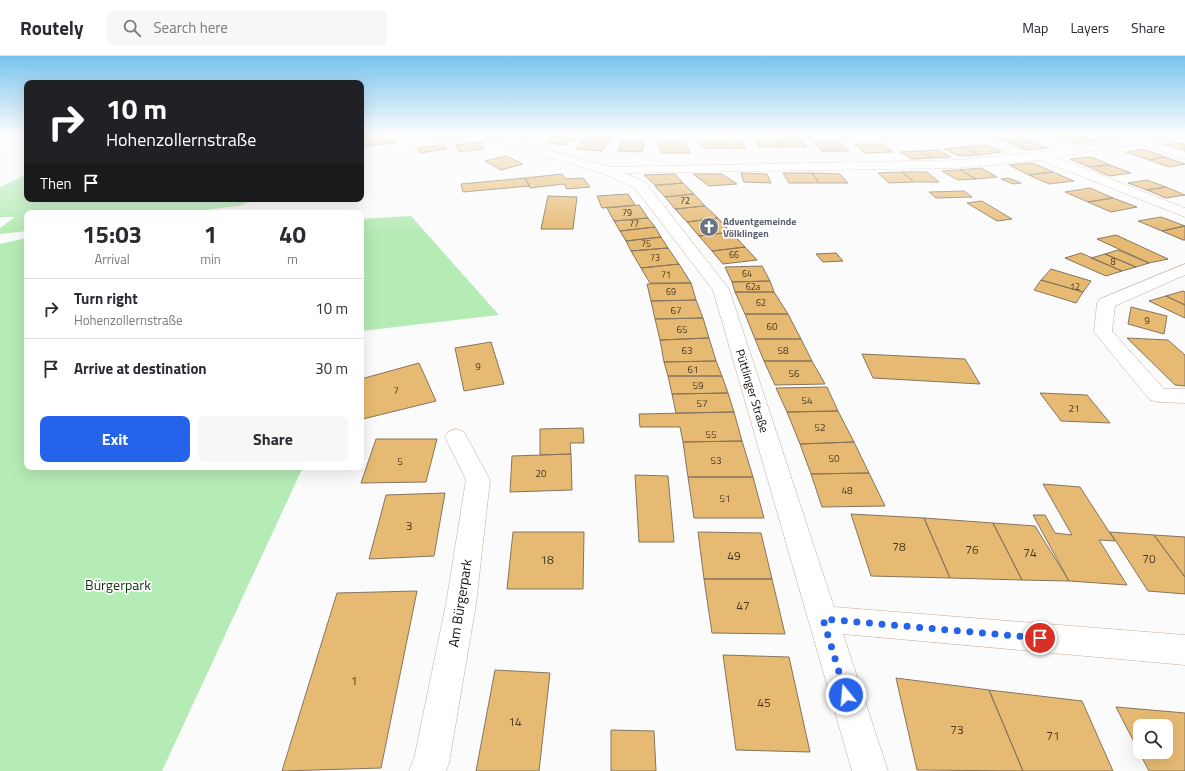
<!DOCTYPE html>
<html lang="en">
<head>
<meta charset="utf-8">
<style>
	body { margin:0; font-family:"Titillium Web",sans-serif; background:#f7f7f7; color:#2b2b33; height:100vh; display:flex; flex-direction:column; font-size:15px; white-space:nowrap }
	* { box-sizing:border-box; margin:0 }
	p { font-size:13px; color:#7c7c81 }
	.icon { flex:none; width:22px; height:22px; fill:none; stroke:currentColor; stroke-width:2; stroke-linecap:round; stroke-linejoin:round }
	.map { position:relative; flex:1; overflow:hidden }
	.side { position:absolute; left:24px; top:154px; width:340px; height:260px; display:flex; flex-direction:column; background:#fff; border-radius:8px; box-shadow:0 4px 16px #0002 }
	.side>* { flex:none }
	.guide { position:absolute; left:24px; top:24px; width:340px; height:122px; border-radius:8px; box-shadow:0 4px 16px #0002; background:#202124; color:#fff; overflow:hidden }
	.controls { position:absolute; left:1133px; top:663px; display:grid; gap:8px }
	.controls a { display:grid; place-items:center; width:40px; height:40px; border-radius:8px; background:#fff; box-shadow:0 4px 16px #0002; font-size:20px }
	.pin { position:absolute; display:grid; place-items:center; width:34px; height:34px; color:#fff; margin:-17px; border:2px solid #fff; border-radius:50%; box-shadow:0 1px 4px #0007 }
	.me { position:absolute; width:44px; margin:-22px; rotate:343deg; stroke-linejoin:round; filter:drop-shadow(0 0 3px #0008) }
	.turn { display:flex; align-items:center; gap:14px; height:84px; padding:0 16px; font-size:18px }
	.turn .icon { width:52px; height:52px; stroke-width:2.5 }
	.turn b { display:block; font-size:28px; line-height:34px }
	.then { display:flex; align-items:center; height:38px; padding:0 16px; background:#0003; gap:8px; font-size:15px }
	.eta { display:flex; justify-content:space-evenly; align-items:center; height:68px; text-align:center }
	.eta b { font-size:24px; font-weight:700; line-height:28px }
	.cta { display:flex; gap:8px; margin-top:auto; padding:8px 16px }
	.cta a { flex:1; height:46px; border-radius:8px; background:#2563eb; color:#fff; font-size:16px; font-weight:700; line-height:46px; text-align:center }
	.cta a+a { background:#f7f7f7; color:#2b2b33 }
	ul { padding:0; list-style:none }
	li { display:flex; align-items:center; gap:12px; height:60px; padding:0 16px; border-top:1px solid #e1e1e2 }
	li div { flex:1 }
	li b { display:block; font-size:15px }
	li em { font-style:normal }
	header { display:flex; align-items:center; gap:24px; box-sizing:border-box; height:56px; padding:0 20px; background:#fff; border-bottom:1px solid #e1e1e2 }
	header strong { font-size:19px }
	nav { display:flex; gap:22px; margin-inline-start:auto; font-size:14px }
	.search { width:280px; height:36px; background:#f7f7f7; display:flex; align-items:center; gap:10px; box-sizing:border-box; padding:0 14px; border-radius:8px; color:#7c7c81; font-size:15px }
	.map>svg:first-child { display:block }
	.green { fill:#b5ebb4 }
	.building { fill:#e7ba73; stroke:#85755c; fill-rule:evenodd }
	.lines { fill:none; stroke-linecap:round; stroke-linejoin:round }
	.lane-casing { stroke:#c6ab97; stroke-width:1 }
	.street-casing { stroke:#c6ab97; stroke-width:1 }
	.lane { fill:#fff; fill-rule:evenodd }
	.street { fill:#fff; fill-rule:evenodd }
	.route { stroke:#2563eb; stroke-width:7; stroke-dasharray:0 12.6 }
	.labels { text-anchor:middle; stroke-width:3.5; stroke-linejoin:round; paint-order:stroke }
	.far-number-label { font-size:9px; fill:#4a3820 }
	.far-worship-label { font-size:10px; font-weight:bold; fill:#5b616d; stroke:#fff; text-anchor:start }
	.number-label { font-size:10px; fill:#4a3820 }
	.street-label { font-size:12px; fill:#150c05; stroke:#fff }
	.near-number-label { font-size:12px; fill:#4a3820 }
	.near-park-label { font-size:14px; fill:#0a350d; stroke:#fff }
	.near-street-label { font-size:14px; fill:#150c05; stroke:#fff }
</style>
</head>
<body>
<header>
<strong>Routely</strong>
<div class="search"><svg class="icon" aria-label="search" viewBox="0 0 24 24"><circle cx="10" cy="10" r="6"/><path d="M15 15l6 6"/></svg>Search here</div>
<nav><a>Map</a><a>Layers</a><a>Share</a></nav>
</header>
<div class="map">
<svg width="1185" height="715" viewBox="0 0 1185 715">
	<rect width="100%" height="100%" fill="#fbfbfb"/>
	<path class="green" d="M27,118V143H260L239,150L177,157H27V175L0,178V172L15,161H0V131Z
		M411,160L499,259L361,275V163Z
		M27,182V411H303L162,715H0V188Z"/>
	<path class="building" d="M361,79H393L395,87L361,90Z
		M435,79H472L473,80L437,83Z
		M558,79L576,83L564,89L545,86Z
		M1015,79L1031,85L1010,87L993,80Z
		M1052,79H1077L1080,80L1060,82Z
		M587,80L611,82L602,95L576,93Z
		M1080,80L1095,85L1075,87L1060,82Z
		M800,83L807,91H783L777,84Z
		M741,84L746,92H722L718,85Z
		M755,84H777L783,91H760Z
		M622,85L644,86L642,96L618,95Z
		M698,85H718L722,92H702Z
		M1031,85L1047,92L1026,94L1010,87Z
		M481,86L484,93L459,96L456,89Z
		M658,86H685L690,97H662Z
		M814,86H840L849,95H822Z
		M1180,87L1185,89V96L1164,89Z
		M855,88H882L893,96L865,97Z
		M444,89L447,93L420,97L417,92Z
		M986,89L1002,96L979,99L964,91Z
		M964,91L979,99L959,100L944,93Z
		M1143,93L1165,101L1149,104L1126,96Z
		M939,94L951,101L932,102L920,95Z
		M920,95L932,102L912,103L900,96Z
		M506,100L523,108L501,114L485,105Z
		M1092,101L1110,109L1089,111L1070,103Z
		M1165,101L1185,108L1169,111L1149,104Z
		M1033,107L1053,116L1029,119L1009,109Z
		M1110,109L1131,117L1109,120L1089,111Z
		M981,112L997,121L976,123L960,114Z
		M960,114L976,123L958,124L942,115Z
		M902,116H927L939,126H914Z
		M902,116L914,126L889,127L878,117Z
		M1053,116L1074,125L1049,128L1029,119Z
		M741,117L767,118L771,127L744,126Z
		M783,117H812L819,127H789Z
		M812,117L840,118L848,127H819Z
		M562,118L566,123L583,122L590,131L567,133L564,128L530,132L525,122Z
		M675,118L683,127L655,129L644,119Z
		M693,118H722L737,128L709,130Z
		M525,122L530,130L463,136L461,128Z
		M1009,122L1021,127L1013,128L1001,123Z
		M1147,124L1166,131L1147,134L1128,127Z
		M683,127L694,138L665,141L655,130Z
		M1166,131L1185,139L1166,142L1147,134Z
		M1090,132L1113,142L1088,146L1065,136Z
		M964,135L972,141L936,142L929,136Z
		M628,138L635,149L602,152L597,140Z
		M694,138L705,150L675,153L665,141Z
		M548,140L577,141L573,173H541Z
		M1113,142L1137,151L1111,156L1088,146Z
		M982,145L1012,163L997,165L967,147Z
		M639,149L648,162L614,165L607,152Z
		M705,150L718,162L687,166L675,153Z
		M1161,161L1185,170L1162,175L1138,165Z
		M648,162L655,171L620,175L614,165Z
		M718,162L731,176L699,180L687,166Z
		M1185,170V184H1183L1162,175Z
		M655,171L661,181L626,185L620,175Z
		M731,176L745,191L712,195L699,180Z
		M1116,179L1168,203L1149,207L1097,183Z
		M661,181L668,192L631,195L626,185Z
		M745,191L757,204L723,208L712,195Z
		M668,192L679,208L641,212L631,195Z
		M1118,194L1149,207L1136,211L1105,198Z
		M836,197L843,205L823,206L816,198Z
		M1081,197L1122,215L1106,220L1065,202Z
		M1105,198L1136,211L1122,215L1091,202Z
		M679,208L691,227H650L641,212Z
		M762,210L770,225L732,226L725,211Z
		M1051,213L1091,225L1083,236L1041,224Z
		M1041,224L1083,236L1076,247L1034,234Z
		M770,225L774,236H735L732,226Z
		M691,227L696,244L651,245L647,228Z
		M1183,235L1185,236V249L1166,240Z
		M735,236H774L788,258H745Z
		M1166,240L1185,249V262L1149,245Z
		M696,244L703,262L655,263L651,245Z
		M1131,251L1167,260L1164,278L1128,268Z
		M745,258H788L801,283H755Z
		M703,262L709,282L660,284L655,263Z
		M709,282L716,305L664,306L660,284Z
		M1127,282L1168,284L1185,299V330L1175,329Z
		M755,283H801L812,305H764Z
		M491,286L504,328L464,335L455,292Z
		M862,298L965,303L980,328L873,322Z
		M716,305L722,320H668L664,306Z
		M764,305H812L825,328L775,329Z
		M419,307L436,345L363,363L361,356V323Z
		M668,320H722L728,337L672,338Z
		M827,331L838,355L787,356L776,332Z
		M728,337L734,356L676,357L672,338Z
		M1040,337L1087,339L1110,367L1061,365Z
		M838,355L854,386L800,388L787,356Z
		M734,356L742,385L683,386L680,371H640L639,358Z
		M583,372L584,387H570L571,398L540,399V373Z
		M376,383H437L426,426L361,427Z
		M742,385L753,421H688L683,386Z
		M854,386L869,417L811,418L800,388Z
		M571,398L572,434L510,436L512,400Z
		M869,417L885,450L822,451L811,418Z
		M635,419L668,420L674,486H639Z
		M688,421H753L764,462H694Z
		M1043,428L1080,431L1115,485L1099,484L1127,529L1069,525L1033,459H1045L1055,477L1072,479Z
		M445,437L434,500L369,503L386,439Z
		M851,458L924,462L950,522L871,520Z
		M924,462L993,467L1022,524L950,522Z
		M993,467L1035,470L1069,525L1022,524Z
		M513,476H584L583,533H507Z
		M698,476L761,477L772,523H704Z
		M1110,476L1154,479L1185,521V538L1148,535Z
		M1154,479L1185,481V521Z
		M704,523H772L785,578L712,577Z
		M417,535L381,712L282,715L337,537Z
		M723,599L789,601L810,696L736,694Z
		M495,614L550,617L539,715H476Z
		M896,622L989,634L1023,715L917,714Z
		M989,634L1082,645L1113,715H1023Z
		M1116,651L1185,657V715H1149ZM1140,670H1166V696H1140Z
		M611,674L654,675L656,715H611Z"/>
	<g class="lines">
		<g class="lane-casing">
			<path id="lane" d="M410,79H418L420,85L489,79H494L495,81L491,84L417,91L413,88Z"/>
		</g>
		<g class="street-casing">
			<path id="street" d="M484,79H495L610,111L960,104L1059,94L1029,81L1028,79H1042L1074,91L1158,79H1182L1181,81L1154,86L1185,96V103L1139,88L1055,101L1185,152V161L1040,104L960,112L624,117L645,126L729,233L834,551L1185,579V609L843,578L888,715H852L713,234L635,132L602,117L487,83Z
				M1185,208V219L1115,250L1112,275L1164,333H1185V347L1158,346L1150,344L1094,276L1097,247L1100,243Z
				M456,373L464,376L490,424L476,548L449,707L446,715H409L414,703L446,548L466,424L445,381L448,376Z"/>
		</g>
		<use href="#lane" class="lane"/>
		<use href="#street" class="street"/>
	</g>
	<linearGradient id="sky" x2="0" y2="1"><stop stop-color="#78c3ed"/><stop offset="0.44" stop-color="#fdfdfd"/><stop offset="1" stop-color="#fdfdfd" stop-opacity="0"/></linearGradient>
	<rect width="1185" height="179" fill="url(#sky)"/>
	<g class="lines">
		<path class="route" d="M846,639L823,563L1040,582"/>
	</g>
	<defs>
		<g id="church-disc" transform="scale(1)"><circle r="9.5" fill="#6b7280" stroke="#fff"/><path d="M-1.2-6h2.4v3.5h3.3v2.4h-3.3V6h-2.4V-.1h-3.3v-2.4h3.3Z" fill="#fff"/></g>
	</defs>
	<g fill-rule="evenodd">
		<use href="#church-disc" x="709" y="171"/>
	</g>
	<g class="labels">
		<g class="far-number-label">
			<text x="685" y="148">72</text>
			<text x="627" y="160">79</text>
			<text x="634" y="171">77</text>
			<text x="646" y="191">75</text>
			<text x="734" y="202">66</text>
			<text x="655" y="205">73</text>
			<text x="1113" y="209">8</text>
			<text x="747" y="221">64</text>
			<text x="666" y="222">71</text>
			<text x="753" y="234">62a</text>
			<text x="1075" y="234">12</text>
			<text x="671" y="239">69</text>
			<text x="761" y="250">62</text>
		</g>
		<g class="far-worship-label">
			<text x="723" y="169">Adventgemeinde<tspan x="723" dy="12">Völklingen</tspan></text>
		</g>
		<g class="number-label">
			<text x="676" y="258">67</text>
			<text x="1147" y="268">9</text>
			<text x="772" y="274">60</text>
			<text x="682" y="277">65</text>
			<text x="687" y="298">63</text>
			<text x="783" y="298">58</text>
			<text x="478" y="314">9</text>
			<text x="693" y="317">61</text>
			<text x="794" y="321">56</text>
			<text x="698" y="333">59</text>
			<text x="396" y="338">7</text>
			<text x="807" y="348">54</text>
			<text x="702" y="351">57</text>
			<text x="1074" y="356">21</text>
			<text x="820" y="375">52</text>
			<text x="711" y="382">55</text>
			<text x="834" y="406">50</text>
			<text x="716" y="408">53</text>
			<text x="400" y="409">5</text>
			<text x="541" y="421">20</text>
			<text x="847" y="438">48</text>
			<text x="725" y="446">51</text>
		</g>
		<g class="street-label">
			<text transform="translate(752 335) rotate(73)" y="4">Püttlinger Straße</text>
		</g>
		<g class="near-number-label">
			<text x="409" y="474">3</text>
			<text x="899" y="495">78</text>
			<text x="972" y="498">76</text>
			<text x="1030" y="501">74</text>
			<text x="734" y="504">49</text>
			<text x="1149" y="507">70</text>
			<text x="547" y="508">18</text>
			<text x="743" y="554">47</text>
			<text x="354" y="629">1</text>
			<text x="764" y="651">45</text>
			<text x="515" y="670">14</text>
			<text x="957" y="678">73</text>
			<text x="1053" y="684">71</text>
		</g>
		<g class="near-park-label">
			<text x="118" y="534">Bürgerpark</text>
		</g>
		<g class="near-street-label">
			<text transform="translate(460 547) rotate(-81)" y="5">Am Bürgerpark</text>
		</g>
	</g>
</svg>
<div class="controls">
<a><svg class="icon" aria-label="search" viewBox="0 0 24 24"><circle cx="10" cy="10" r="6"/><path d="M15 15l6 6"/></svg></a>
</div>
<div class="pin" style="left:1040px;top:582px;background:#d93025"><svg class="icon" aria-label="arrive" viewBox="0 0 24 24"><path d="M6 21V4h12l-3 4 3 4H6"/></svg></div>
<svg class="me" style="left:846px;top:639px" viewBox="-20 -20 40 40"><circle r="17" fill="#2563eb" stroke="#fff" stroke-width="3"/><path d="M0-11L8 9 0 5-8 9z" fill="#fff"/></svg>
<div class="guide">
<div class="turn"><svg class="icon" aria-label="right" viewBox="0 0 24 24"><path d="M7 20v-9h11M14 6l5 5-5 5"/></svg><div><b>10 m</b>Hohenzollernstraße</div></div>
<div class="then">Then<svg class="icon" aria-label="arrive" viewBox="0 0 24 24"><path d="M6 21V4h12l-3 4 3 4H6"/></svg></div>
</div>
<section class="side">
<div class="eta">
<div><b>15:03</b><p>Arrival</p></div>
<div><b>1</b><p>min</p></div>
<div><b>40</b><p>m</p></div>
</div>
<ul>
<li><svg class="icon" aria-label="right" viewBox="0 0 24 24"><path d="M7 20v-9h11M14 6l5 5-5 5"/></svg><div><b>Turn right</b><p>Hohenzollernstraße</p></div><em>10 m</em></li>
<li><svg class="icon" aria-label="arrive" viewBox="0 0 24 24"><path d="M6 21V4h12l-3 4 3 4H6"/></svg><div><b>Arrive at destination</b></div><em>30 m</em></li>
</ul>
<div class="cta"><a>Exit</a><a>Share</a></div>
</section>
</div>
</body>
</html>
